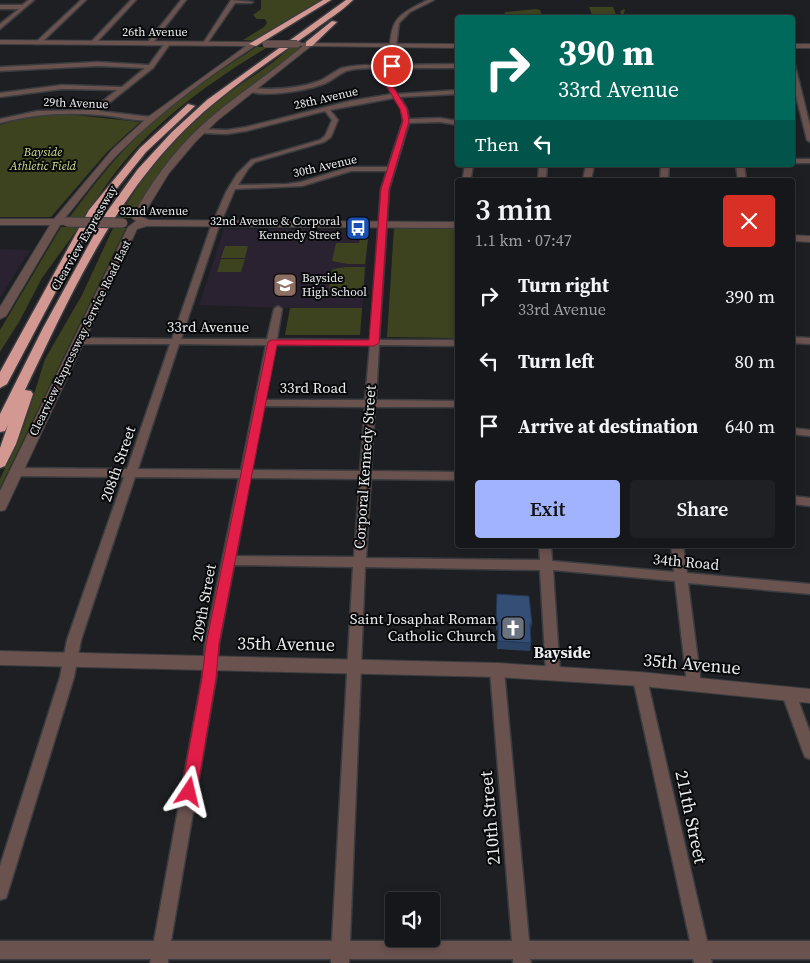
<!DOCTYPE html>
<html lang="en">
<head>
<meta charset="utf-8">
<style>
	body { margin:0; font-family:"Source Serif 4",serif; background:#1f2023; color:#f1f3f6; height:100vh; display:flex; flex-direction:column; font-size:19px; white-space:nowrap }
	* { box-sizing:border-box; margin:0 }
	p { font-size:16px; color:#9e9fa2 }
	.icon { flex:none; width:28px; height:28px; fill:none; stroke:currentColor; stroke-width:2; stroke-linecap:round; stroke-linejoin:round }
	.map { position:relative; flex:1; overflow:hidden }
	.details { position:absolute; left:455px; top:178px; width:340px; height:370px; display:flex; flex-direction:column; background:#16171a; border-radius:5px; box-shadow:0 2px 8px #0003,0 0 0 1px #353639 }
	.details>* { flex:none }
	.guide { position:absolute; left:455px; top:15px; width:340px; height:152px; border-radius:5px; box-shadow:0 2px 8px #0003,0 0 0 1px #353639; background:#00695c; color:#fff; overflow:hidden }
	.fabs { position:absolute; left:385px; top:892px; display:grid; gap:10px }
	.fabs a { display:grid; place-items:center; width:55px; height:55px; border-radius:5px; background:#16171a; box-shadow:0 2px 8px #0003,0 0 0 1px #353639; font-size:25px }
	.pin { position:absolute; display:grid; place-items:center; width:42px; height:42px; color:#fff; margin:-21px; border:2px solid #fff; border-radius:50%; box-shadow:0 1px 5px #0007 }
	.me { position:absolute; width:55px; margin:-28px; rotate:10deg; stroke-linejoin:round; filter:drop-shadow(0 0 4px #0008) }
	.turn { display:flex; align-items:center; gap:18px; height:105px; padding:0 20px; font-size:22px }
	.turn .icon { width:65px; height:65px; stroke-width:2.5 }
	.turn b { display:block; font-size:35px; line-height:42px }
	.then { display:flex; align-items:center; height:48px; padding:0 20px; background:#0003; gap:10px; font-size:19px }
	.round { display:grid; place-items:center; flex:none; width:52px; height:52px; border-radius:5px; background:#1f2023 }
	.summary { display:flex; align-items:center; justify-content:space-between; height:85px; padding:0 20px }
	h1 { font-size:30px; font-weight:600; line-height:38px }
	.action { display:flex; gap:10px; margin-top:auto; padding:10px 20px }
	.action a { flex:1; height:58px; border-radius:5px; background:#a1b3fd; color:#111; font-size:20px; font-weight:600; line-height:58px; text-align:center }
	.action a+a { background:#1f2023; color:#f1f3f6 }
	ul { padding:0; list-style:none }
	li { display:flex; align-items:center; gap:15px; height:65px; padding:0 20px }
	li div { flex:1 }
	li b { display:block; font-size:19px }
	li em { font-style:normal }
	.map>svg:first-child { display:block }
	.education { fill:#2a2231 }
	.green { fill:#3d421f }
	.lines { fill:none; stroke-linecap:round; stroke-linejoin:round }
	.minor-casing { stroke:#3a3c3f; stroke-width:3 }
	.tertiary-casing { stroke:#3a3c3f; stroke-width:2 }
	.motorway-casing { stroke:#3a3c3f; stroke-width:3 }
	.minor { fill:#6a524f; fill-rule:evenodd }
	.tertiary { fill:#6a524f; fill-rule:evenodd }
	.motorway { fill:#d49892; fill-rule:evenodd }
	.tertiary-bridge-far1-casing { stroke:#3a3c3f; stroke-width:8; stroke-linecap:butt }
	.tertiary-bridge-casing { stroke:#3a3c3f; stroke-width:11; stroke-linecap:butt }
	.tertiary-bridge-far1 { stroke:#6a524f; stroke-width:7 }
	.tertiary-bridge { stroke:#6a524f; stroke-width:9 }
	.wall { fill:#2d4365 }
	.building { fill:#344e76; stroke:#243753 }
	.route { fill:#e11d48; stroke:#92132f }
	.labels { text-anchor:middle; stroke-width:4; stroke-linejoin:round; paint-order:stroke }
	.far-street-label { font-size:12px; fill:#ebecef; stroke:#08090a }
	.far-park-label { font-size:12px; font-style:italic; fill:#d1de8d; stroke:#08090a }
	.far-poi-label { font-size:12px; fill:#ebecef; stroke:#08090a; text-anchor:end }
	.street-label { font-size:15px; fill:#ebecef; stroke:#08090a }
	.poi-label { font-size:15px; fill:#ebecef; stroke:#08090a; text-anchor:end }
	.neighbourhood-label { font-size:16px; font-weight:bold; fill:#ebecef; stroke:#08090a }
	.near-street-label { font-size:18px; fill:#ebecef; stroke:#08090a }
</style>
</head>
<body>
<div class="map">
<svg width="810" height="963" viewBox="0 0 810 963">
	<rect width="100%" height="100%" fill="#1d1f22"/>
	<path class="education" d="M224,229L369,230L360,335H285L290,308L199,305Z
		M0,249L30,250L0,298Z"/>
	<path class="green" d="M261,0H326L257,41L243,40L264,27L267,23L265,19H257L253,15L261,9Z
		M589,7H613L616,14H621L620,11L625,9L623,17H593Z
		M536,9L540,10L542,16L507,18L504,15L505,12Z
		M256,47H268C211,81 152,123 112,177C102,190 93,204 84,218H69C97,180 126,143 163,113C192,89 224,68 256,47Z
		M290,47H303C237,95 171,145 131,218H118C148,168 179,132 226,95C247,79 272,66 290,47Z
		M50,114L75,115L140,122L107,152L51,217H0V125L27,117Z
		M61,227H79L42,278L19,322L0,352V330Z
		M394,227L457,228H402L457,229V339H446L455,338L387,337Z
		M113,228H126L0,488V479L24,426L45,359L82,295Z
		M360,239H368L365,264H347L332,261L336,243H359Z
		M225,246H248L245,258H221Z
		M221,259H245L241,272H217Z
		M346,267H365L363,295L355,294V290L329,289L332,269Z
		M290,308H362L360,335H285Z"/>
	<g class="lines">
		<g class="minor-casing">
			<path id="minor" d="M29,0H34L0,29V24L19,9H0V5H22Z
				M81,0H86L40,44H36V42Z
				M131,0H136L95,44H91V42Z
				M181,0H186L151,45H147V43Z
				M231,0L253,2L251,3H235L206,45H202Z
				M428,0H434L410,12L399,23L394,65L458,64V68H394L392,85L397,94L458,90V94L400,97L407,109L409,119L440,118L458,121V125L440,122L409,123L389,189L379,340H458V346L379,345L376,400L458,401V407H375L371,471L458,472V480L371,479L366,558L540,560L539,545H551L552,561L674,572L671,545H683L687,573L810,584V594L688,583L701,684L699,688L694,690L689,688L687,684L675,581L553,570L560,673L558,677L553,679L548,677L546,673L540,570L365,567L350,941H512L490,670L492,666L497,664L502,666L504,670L529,941H690L633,679L635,675L640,673L645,675L647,679L707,941H810V959H711L712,963H694L693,959H530L531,963H513V959H349V963H331V959H168V963H150L151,959H0V941H154L202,678L205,644L239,478L135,477L81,640L74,677L8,892L6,898L0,900V866L60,677L67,640L124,477L15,476L9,472L15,468L127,469L170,344H78L73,341L78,338L172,339L210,229L226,192L237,174L251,160L320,140L325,136L332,120L325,111L246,131L227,134L201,133L198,131L201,129L227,130L246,127L350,101L392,94L386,85L388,68C374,69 359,67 346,71C339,74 333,80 326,83C310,90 262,99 247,90L250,88C273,90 297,89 319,81C327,78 334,71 342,68C357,64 373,65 388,65C393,23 387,19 428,0ZM394,98L401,109L403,121L388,167H350L301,182L287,184L238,185L248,169L255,162L324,142L331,137L338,120L330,110ZM351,171H387L381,189L370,340L277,339L282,309L278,306L274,309L267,339H181L218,229L235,189L302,186ZM179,344L266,345L241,470L138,469ZM276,345H370L365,400H265ZM264,406L365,407L360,471L252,470ZM250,478L360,479L354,557L236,556ZM234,565L353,567L332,941H171L216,678L219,644Z
				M165,43L170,44L153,68L99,111L151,117L154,119L153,120C136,122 117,116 99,115C66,112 33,114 0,123V119L37,111L91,110L117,90L62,89L0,97V93L62,85L122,87L145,68L98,66L0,71V67L98,62L149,65Z
				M792,63L795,65L810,126V142L807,140L792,80Z
				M792,159H810V163H792Z
				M465,165H473L471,177L473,180H465L463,177Z
				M539,165H547L546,180H538Z
				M586,165H594L591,180H583Z
				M661,165H669L668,180H660Z
				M736,165H744L746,180H738Z
				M792,337L810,338V344L792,343Z
				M792,428L810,430V436L792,434Z
				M792,496L810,498V506L792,504Z
				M789,688L794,690L796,694L810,732V759L805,757L803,752L782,694L784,690Z"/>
		</g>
		<g class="tertiary-casing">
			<path id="tertiary" d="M0,40L255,42L258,44C210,75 161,111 120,152C100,172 83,197 64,219L69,222L67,224L60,225L6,316L0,319V307L50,225H0V219H54L113,149L148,117L246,46L0,44Z
				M298,43L458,44V48L311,46L218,120L196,141L169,173L142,217L149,220L458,222V228L147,226L137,229L7,506L5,510L0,511V491L128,227L136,221L132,218C149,185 171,155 198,129C230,99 269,75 303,46L298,45Z
				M792,44H810V48H792Z
				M792,235L810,236V242L792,241Z
				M0,651L497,663L640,672L810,689V703L640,686L497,677L0,665Z"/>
		</g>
		<g class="motorway-casing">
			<path id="motorway" d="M323,0H331L256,46L249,44Z
				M346,0H353C342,11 327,20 314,30C280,54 245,77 213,104C122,179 75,286 25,390L31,391L33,394L16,444L5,466L0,468V448L8,425L5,431L0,432V414L43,328L106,213L138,169L172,132L207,100Z
				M332,21L337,22L312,46H306V42Z
				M188,104L195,106L146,152L98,212L7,384L0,388V372L89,210L140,148Z"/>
		</g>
		<use href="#minor" class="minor"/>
		<use href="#tertiary" class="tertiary"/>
		<use href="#motorway" class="motorway"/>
		<g class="tertiary-bridge-far1-casing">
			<path id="tertiary-bridge-far1" d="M266,44H297"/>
		</g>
		<g class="tertiary-bridge-casing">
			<path id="tertiary-bridge" d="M67,222L123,223"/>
		</g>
		<use href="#tertiary-bridge-far1" class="tertiary-bridge-far1"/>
		<use href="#tertiary-bridge" class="tertiary-bridge"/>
	</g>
	<path class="wall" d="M497,594L532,624L530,632L531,643L530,651L497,649L498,630H496Z"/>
	<path class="building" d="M497,594L529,596L532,624H530L531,643L498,641V622H496Z"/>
	<path class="route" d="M390,65L395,66L392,85L407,109L409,121L389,189L379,343L374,346L277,345L219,644L216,678L197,792L195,798L189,800L184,798L181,792L202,678L206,644L268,342L272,340H369L381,189L403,121L400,109L386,85Z"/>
	<defs>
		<g id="bus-square" transform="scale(1.25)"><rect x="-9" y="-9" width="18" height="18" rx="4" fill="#1a4fb4" stroke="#08090a"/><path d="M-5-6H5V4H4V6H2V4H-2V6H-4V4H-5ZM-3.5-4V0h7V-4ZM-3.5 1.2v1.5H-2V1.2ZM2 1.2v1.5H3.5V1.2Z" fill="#fff"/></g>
		<g id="school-square" transform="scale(1.25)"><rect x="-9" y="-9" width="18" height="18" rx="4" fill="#8d6e63" stroke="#08090a"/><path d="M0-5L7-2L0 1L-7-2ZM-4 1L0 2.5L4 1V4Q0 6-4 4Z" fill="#fff"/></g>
		<g id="church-square" transform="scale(1.25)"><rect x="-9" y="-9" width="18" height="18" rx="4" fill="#6b7280" stroke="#08090a"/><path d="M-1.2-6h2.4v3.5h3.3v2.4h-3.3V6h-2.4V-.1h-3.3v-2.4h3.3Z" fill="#fff"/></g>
	</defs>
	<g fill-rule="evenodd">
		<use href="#bus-square" x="358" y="228"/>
		<use href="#school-square" x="285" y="285"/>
		<use href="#church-square" x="513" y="628"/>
	</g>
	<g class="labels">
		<g class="far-street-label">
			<text x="155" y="36">26th Avenue</text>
			<text transform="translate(326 98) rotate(-13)" y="4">28th Avenue</text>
			<text transform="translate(76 103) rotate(2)" y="4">29th Avenue</text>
			<text transform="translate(325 166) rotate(-13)" y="4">30th Avenue</text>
			<text x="154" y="215">32nd Avenue</text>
			<text transform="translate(84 238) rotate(-60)" y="4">Clearview Expressway</text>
			<text transform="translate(80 338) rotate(-64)" y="4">Clearview Expressway Service Road East</text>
		</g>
		<g class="far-park-label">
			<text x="43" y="156">Bayside<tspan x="43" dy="14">Athletic Field</tspan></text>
		</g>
		<g class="far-poi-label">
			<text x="340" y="225">32nd Avenue &amp; Corporal<tspan x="340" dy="14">Kennedy Street</tspan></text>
			<text x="302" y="282" text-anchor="start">Bayside<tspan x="302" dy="14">High School</tspan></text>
		</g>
		<g class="street-label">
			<text x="208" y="332">33rd Avenue</text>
			<text x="313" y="393">33rd Road</text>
			<text transform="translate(118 464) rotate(-71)" y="5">208th Street</text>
			<text transform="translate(365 467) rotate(-86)" y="5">Corporal Kennedy Street</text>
			<text transform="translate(686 562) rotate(5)" y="5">34th Road</text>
			<text transform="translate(204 603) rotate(-80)" y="5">209th Street</text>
		</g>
		<g class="poi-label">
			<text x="496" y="624">Saint Josaphat Roman<tspan x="496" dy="17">Catholic Church</tspan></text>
		</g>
		<g class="neighbourhood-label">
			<text x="562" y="658">Bayside</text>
		</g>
		<g class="near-street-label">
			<text transform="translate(286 644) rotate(1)" y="6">35th Avenue</text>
			<text transform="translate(692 664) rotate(5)" y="6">35th Avenue</text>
			<text transform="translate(691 817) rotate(78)" y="6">211th Street</text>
			<text transform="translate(490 818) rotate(-95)" y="6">210th Street</text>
		</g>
	</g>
</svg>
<div class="fabs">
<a><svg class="icon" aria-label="sound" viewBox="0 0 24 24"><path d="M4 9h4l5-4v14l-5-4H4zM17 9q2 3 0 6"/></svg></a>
</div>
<div class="pin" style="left:392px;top:66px;background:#d93025"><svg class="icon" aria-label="arrive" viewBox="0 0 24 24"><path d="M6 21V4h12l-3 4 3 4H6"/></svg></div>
<svg class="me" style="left:189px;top:792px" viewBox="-20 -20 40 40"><path d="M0-17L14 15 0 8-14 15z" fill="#e11d48" stroke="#fff" stroke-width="4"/></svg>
<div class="guide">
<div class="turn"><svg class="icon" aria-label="right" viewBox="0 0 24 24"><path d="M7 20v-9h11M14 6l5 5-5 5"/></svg><div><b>390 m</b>33rd Avenue</div></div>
<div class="then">Then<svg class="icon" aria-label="left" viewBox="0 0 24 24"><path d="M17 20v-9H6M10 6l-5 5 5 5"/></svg></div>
</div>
<section class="details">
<div class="summary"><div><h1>3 min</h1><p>1.1 km · 07:47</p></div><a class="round" style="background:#d93025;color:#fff"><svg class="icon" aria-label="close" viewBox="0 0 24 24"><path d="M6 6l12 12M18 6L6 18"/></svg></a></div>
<ul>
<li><svg class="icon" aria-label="right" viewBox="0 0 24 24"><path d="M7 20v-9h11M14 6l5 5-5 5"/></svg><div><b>Turn right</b><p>33rd Avenue</p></div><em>390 m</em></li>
<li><svg class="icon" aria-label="left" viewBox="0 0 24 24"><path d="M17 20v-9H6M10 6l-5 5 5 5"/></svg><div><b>Turn left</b></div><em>80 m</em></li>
<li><svg class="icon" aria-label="arrive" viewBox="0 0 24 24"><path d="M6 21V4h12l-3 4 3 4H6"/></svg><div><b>Arrive at destination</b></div><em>640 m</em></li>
</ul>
<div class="action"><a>Exit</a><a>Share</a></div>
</section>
</div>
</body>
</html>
